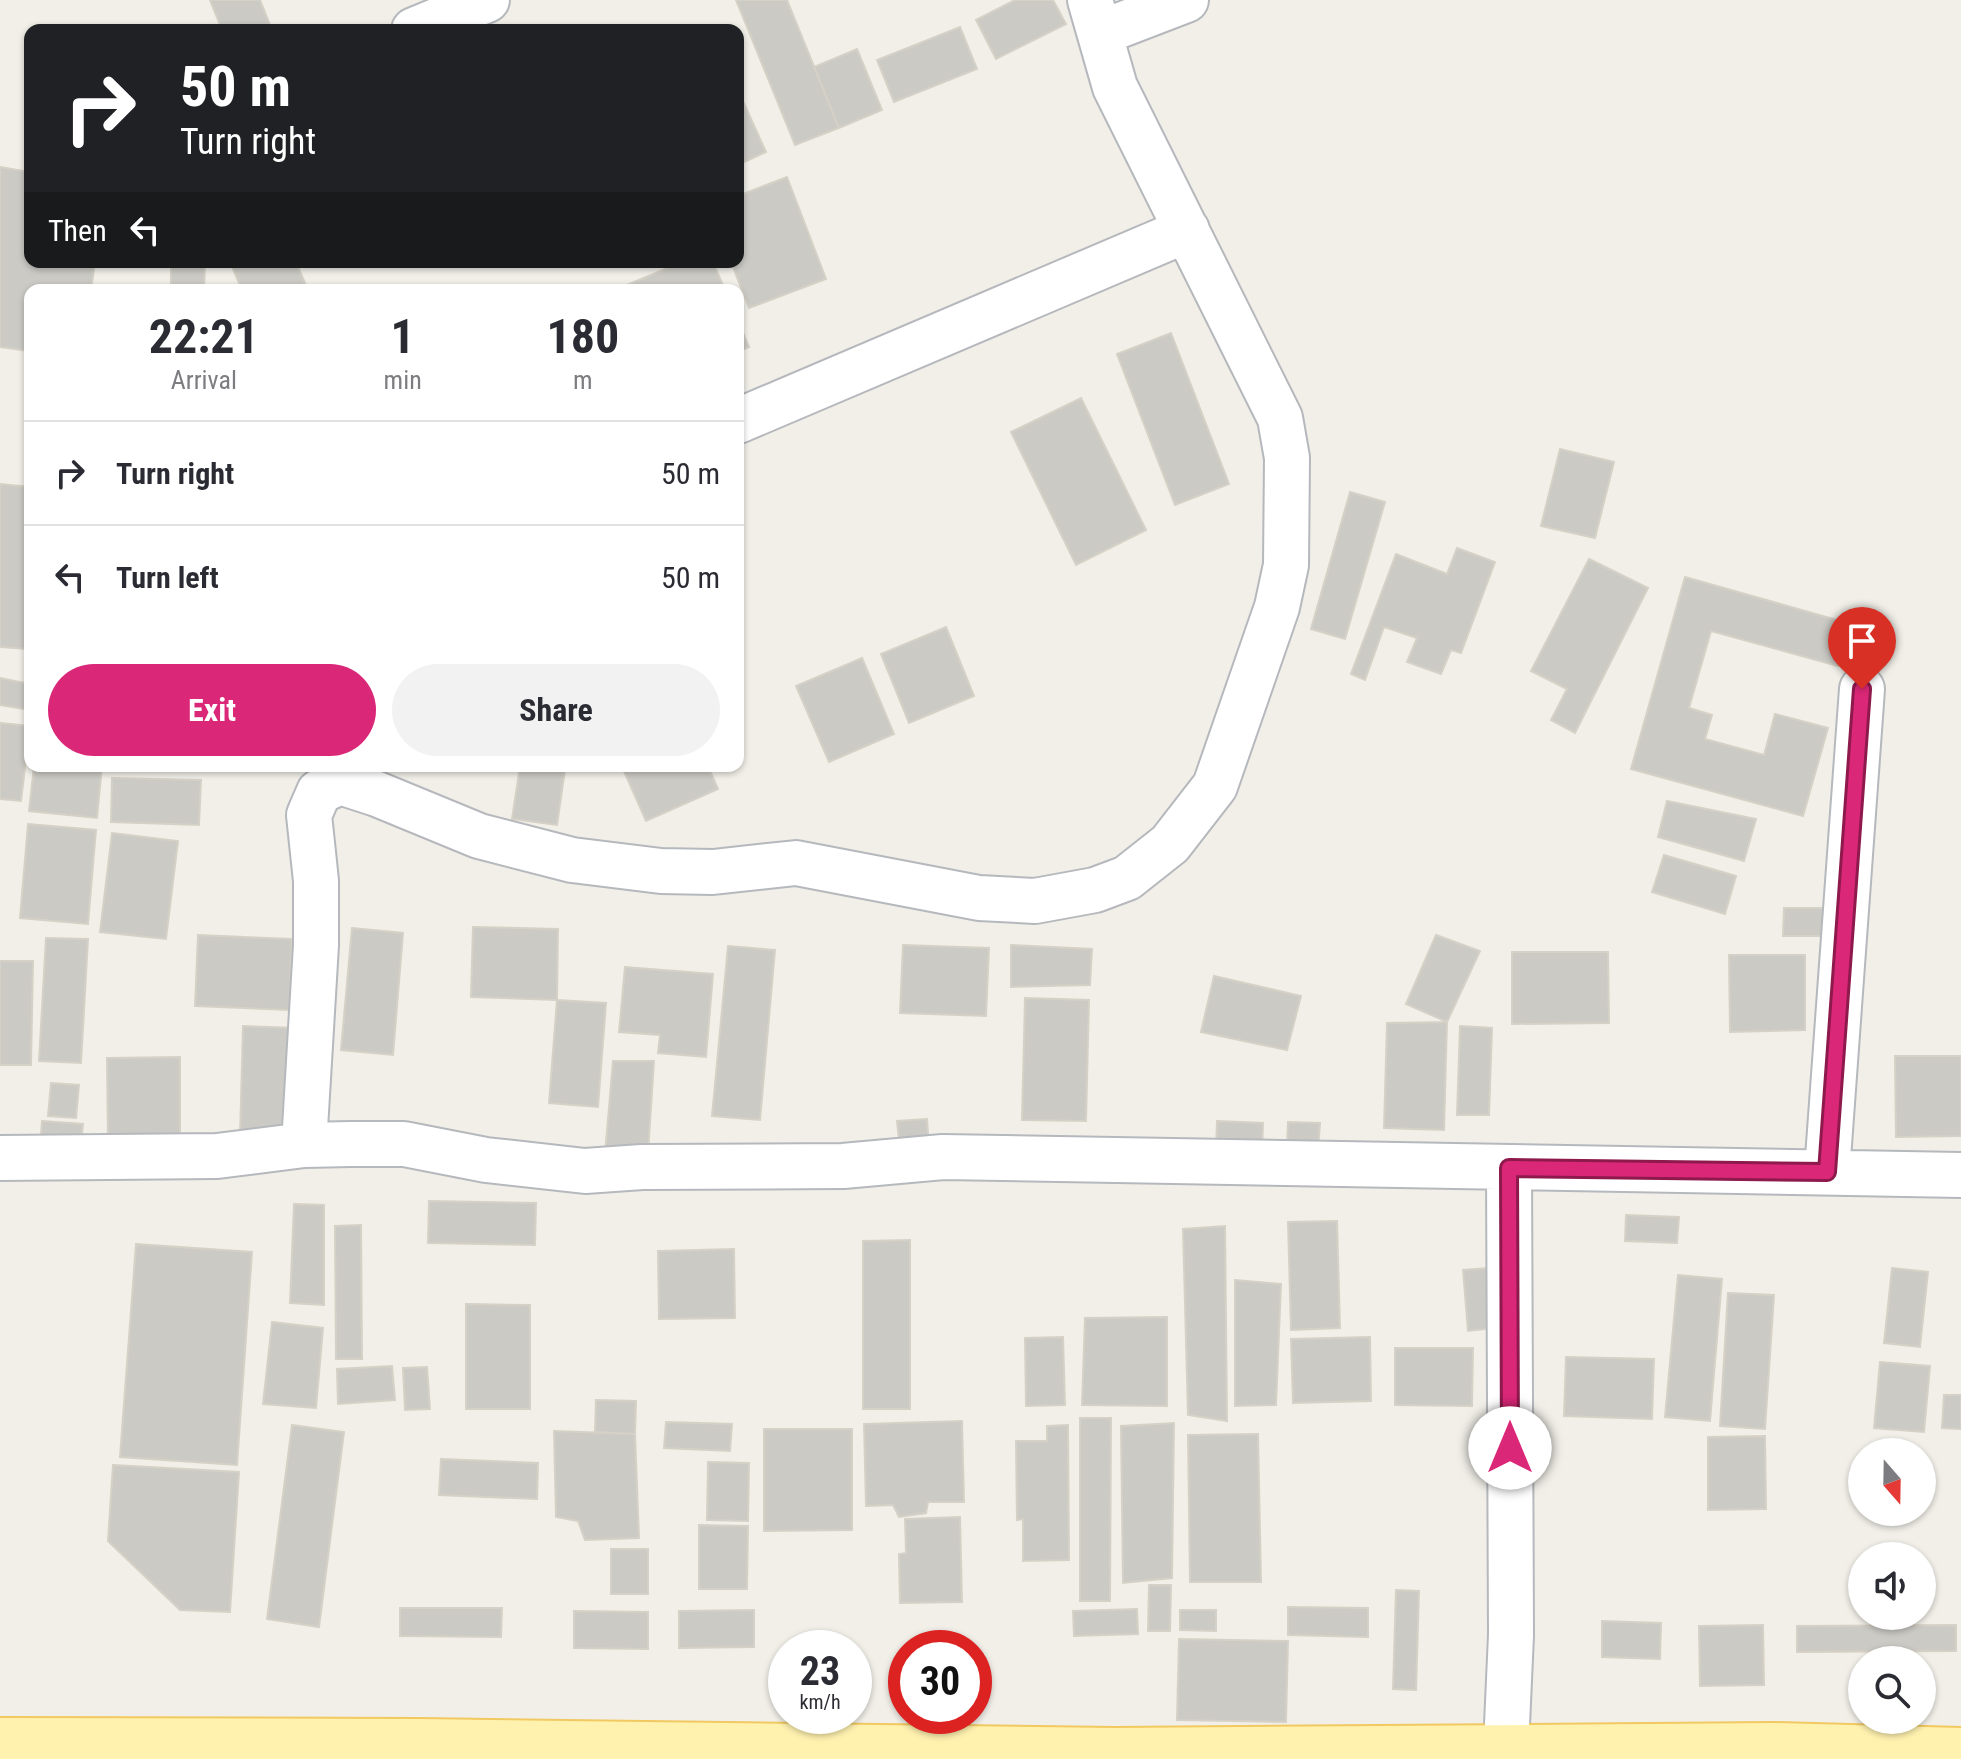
<!DOCTYPE html>
<html lang="en">
<head>
<meta charset="utf-8">
<style>
	body { margin:0; font-family:"Roboto Condensed",sans-serif; background:#f2f2f3; color:#2b2b33; height:100vh; display:flex; flex-direction:column; font-size:30px; white-space:nowrap }
	* { box-sizing:border-box; margin:0 }
	p { font-size:26px; color:#7c7c81 }
	.icon { flex:none; width:44px; height:44px; fill:none; stroke:currentColor; stroke-width:2; stroke-linecap:round; stroke-linejoin:round }
	.map { position:relative; flex:1; overflow:hidden }
	.drawer { position:absolute; left:24px; top:284px; width:720px; height:488px; display:flex; flex-direction:column; background:#fff; border-radius:16px; box-shadow:0 2px 6px #0004 }
	.drawer>* { flex:none }
	.banner { position:absolute; left:24px; top:24px; width:720px; height:244px; border-radius:16px; box-shadow:0 2px 6px #0004; background:#202124; color:#fff; overflow:hidden }
	.needle { width:52px; rotate:160deg }
	.buttons { position:absolute; left:1848px; top:1438px; display:grid; gap:16px }
	.buttons a { display:grid; place-items:center; width:88px; height:88px; border-radius:50%; background:#fff; box-shadow:0 2px 6px #0004; font-size:40px }
	.speed { position:absolute; left:768px; top:1630px; display:flex; gap:16px; font-size:40px; font-weight:700; text-align:center }
	.speed>* { display:grid; place-content:center; width:104px; height:104px; border-radius:50%; background:#fff; box-shadow:0 2px 6px #0004; line-height:1 }
	.speed small { font-size:20px; font-weight:400 }
	.speed .limit { border:12px solid #d22; background:#fff; color:#111 }
	.pin { position:absolute; display:grid; place-items:center; width:68px; height:68px; color:#fff; margin:-82px -34px; border-radius:50% 50% 50% 0; rotate:-45deg; box-shadow:0 0 8px #0007 }
	.pin .icon { rotate:45deg }
	.me { position:absolute; width:88px; margin:-44px; rotate:0deg; stroke-linejoin:round; filter:drop-shadow(0 0 6px #0008) }
	.turn { display:flex; align-items:center; gap:28px; height:168px; padding:0 24px; font-size:36px }
	.turn .icon { width:104px; height:104px; stroke-width:2.5 }
	.turn b { display:block; font-size:56px; line-height:68px }
	.then { display:flex; align-items:center; height:76px; padding:0 24px; background:#0003; gap:16px; font-size:30px }
	.eta { display:flex; justify-content:space-evenly; align-items:center; height:136px; text-align:center }
	.eta b { font-size:48px; font-weight:700; line-height:56px }
	.action { display:flex; gap:16px; margin-top:auto; padding:16px 24px }
	.action a { flex:1; height:92px; border-radius:48px; background:#db2777; color:#fff; font-size:32px; font-weight:700; line-height:92px; text-align:center }
	.action a+a { background:#f2f2f3; color:#2b2b33 }
	ul { padding:0; list-style:none }
	li { display:flex; align-items:center; gap:24px; height:104px; padding:0 24px; border-top:2px solid #e1e1e2 }
	li div { flex:1 }
	li b { display:block; font-size:30px }
	li em { font-style:normal }
	.map>svg:first-child { display:block }
	.building { fill:#cccac5; stroke:#d6d1c6; stroke-width:2 }
	.lines { fill:none; stroke-linecap:round; stroke-linejoin:round }
	.minor-casing { stroke:#b5b8bc; stroke-width:48 }
	.major-casing { stroke:#f2c960; stroke-width:48 }
	.minor { stroke:#fff; stroke-width:44 }
	.major { stroke:#fff2af; stroke-width:44 }
	.route-casing { stroke:#8e194d; stroke-width:20 }
	.route { stroke:#db2777; stroke-width:14 }
</style>
</head>
<body>
<div class="map">
<svg width="1961" height="1759" viewBox="0 0 1961 1759">
	<rect width="100%" height="100%" fill="#f1efe8"/>
	<path class="building" d="M210,0H260L272,30H222Z
		M736,0H787L839,128L795,145Z
		M1015,0H1053L1066,24L996,59L976,20Z
		M960,27L977,69L894,102L877,60Z
		M857,49L882,110L839,128L814,67Z
		M738,90L766,152L738,165Z
		M0,167L30,172V262H95L91,290H30V351L0,347Z
		M787,177L826,279L749,308L731,262H738V196Z
		M171,262H205L204,290H171Z
		M230,262H296L308,290H242Z
		M682,262H713L725,290H624L622,287Z
		M738,321L749,347L738,352Z
		M1171,333L1229,484L1175,505L1117,354Z
		M1081,398L1146,530L1076,565L1011,432Z
		M1560,449L1614,462L1595,538L1541,526Z
		M0,484L30,487V612L27,649L0,647Z
		M1350,492L1385,502L1345,639L1311,629Z
		M1457,548L1495,562L1461,653L1451,650L1441,674L1407,662L1417,638L1384,627L1365,680L1351,674L1396,554L1447,574Z
		M1589,559L1648,588L1575,733L1551,720L1567,689L1531,671Z
		M1685,577L1851,624L1838,666L1711,631L1689,708L1712,715L1705,739L1764,755L1775,714L1828,728L1803,816L1631,769Z
		M946,627L974,696L909,723L881,654Z
		M862,658L894,734L829,762L796,686Z
		M0,678L30,684V710L0,705Z
		M0,723L30,726L21,801L0,799Z
		M34,766H102L97,818L29,811Z
		M520,766L565,770L557,825L512,819Z
		M630,766H708L718,789L646,821L623,769Z
		M112,778L201,780L199,825L111,822Z
		M1667,801L1756,819L1744,861L1658,837Z
		M28,824L96,830L88,924L20,918Z
		M112,833L178,841L166,939L100,932Z
		M1664,855L1736,876L1725,914L1652,892Z
		M1784,908H1826V936H1783Z
		M473,927L558,929L557,1000L471,997Z
		M352,928L403,933L393,1055L341,1050Z
		M198,935L292,939L289,1010L195,1006Z
		M1436,935L1480,951L1447,1022L1406,1004Z
		M46,938L88,939L81,1063L39,1061Z
		M903,945L989,948L986,1016L900,1013Z
		M1011,945L1092,949L1090,985L1011,987Z
		M728,946L775,950L760,1120L712,1116Z
		M1512,952H1608L1609,1023L1512,1024Z
		M1729,955H1805V1030L1730,1032Z
		M0,961H33L31,1065H0Z
		M625,967L713,974L706,1057L658,1053L660,1035L619,1032Z
		M1214,976L1301,996L1287,1050L1201,1032Z
		M1025,998L1089,1000L1086,1121L1022,1120Z
		M557,1000L606,1003L598,1107L549,1103Z
		M1447,1022L1444,1130L1384,1128L1387,1023Z
		M243,1026L296,1028L293,1138L240,1137Z
		M1460,1026L1492,1028L1489,1115H1457Z
		M1895,1056H1961V1136L1896,1137Z
		M180,1057V1141L108,1142L107,1058Z
		M613,1061H654L648,1153L605,1154Z
		M51,1083L79,1085L76,1118L48,1116Z
		M927,1119L929,1147L900,1149L897,1121Z
		M42,1121L83,1124L80,1152L40,1148Z
		M1217,1121L1263,1123L1262,1150L1216,1151Z
		M1288,1122L1320,1123L1318,1150L1287,1146Z
		M429,1201L536,1203L535,1245L428,1243Z
		M294,1204L324,1205V1305L290,1303Z
		M1626,1215L1679,1217L1677,1243L1625,1241Z
		M1337,1221L1340,1328L1291,1330L1288,1222Z
		M361,1225L362,1359H336L335,1226Z
		M1225,1226L1227,1421L1188,1415L1183,1229Z
		M910,1240V1409H863V1241Z
		M136,1244L252,1252L237,1465L120,1457Z
		M734,1249L735,1318L659,1319L658,1251Z
		M1489,1268L1493,1328L1468,1331L1463,1270Z
		M1892,1268L1928,1272L1920,1347L1884,1343Z
		M1678,1275L1722,1279L1710,1421L1665,1417Z
		M1235,1280L1281,1284L1276,1405L1235,1406Z
		M1728,1293L1774,1295L1765,1429L1720,1426Z
		M466,1304L530,1305V1409H466Z
		M1167,1317V1406L1082,1405L1085,1318Z
		M272,1322L323,1328L316,1408L263,1404Z
		M1063,1337L1065,1405L1026,1406L1025,1338Z
		M1370,1337L1371,1401L1293,1403L1291,1339Z
		M1395,1348H1473L1472,1406L1395,1405Z
		M1566,1357L1654,1359L1652,1419L1564,1416Z
		M1880,1362L1930,1366L1924,1432L1874,1428Z
		M392,1366L395,1400L338,1404L337,1369Z
		M427,1367L430,1409L405,1410L403,1368Z
		M1944,1395H1961V1429L1942,1428Z
		M596,1400L636,1401L635,1434L595,1432Z
		M1080,1418H1111L1110,1601H1080Z
		M962,1421L964,1502H928L926,1513L899,1517L893,1505L866,1506L864,1424Z
		M666,1422L732,1424L730,1451L664,1448Z
		M1174,1423L1172,1578L1123,1583L1121,1426Z
		M292,1425L344,1432L319,1627L267,1619Z
		M1068,1425L1069,1560L1023,1561V1519L1017,1520L1016,1441H1047V1426Z
		M764,1429H852V1530L764,1531Z
		M554,1431L635,1434L639,1538L585,1540L578,1521L556,1517Z
		M1258,1434L1261,1582H1190L1188,1435Z
		M1765,1436L1766,1509L1708,1510V1437Z
		M441,1459L538,1463L537,1499L439,1495Z
		M708,1462L749,1463L748,1521L707,1520Z
		M113,1465L239,1472L230,1612L180,1610L108,1541Z
		M960,1517L962,1602L900,1603L899,1554L906,1553L905,1519Z
		M699,1525L748,1526L747,1589H699Z
		M611,1549H648V1594H611Z
		M1149,1585H1171L1170,1631H1148Z
		M1396,1590L1419,1591L1416,1690L1393,1689Z
		M1288,1607L1368,1608V1637L1288,1635Z
		M400,1608H502L501,1637L400,1636Z
		M1137,1609L1138,1634L1074,1636L1073,1611Z
		M754,1610V1647L679,1648V1611Z
		M1180,1610H1216V1631L1180,1630Z
		M574,1611L648,1612V1649L574,1648Z
		M1602,1621L1661,1623L1660,1659L1602,1657Z
		M1763,1625L1764,1685L1700,1686L1699,1626Z
		M1956,1625V1651L1797,1652V1626Z
		M1179,1639L1288,1641L1286,1722L1177,1720Z"/>
	<g class="lines">
		<g class="minor-casing">
			<path id="minor" d="M414,30L487,0
				M1100,33L1186,0
				M738,421L1187,230
				M304,1145L316,945V881L309,815L319,792L340,782L377,794L479,836L572,860L661,871L713,872L796,863L979,898L1035,901L1095,890L1127,878L1170,844L1215,786L1277,607L1286,565L1287,458L1280,418L1115,87L1090,0
				M0,1158L217,1156L304,1145L351,1144H404L486,1160L585,1171L642,1167L843,1166L943,1157L1961,1175
				M1827,1172L1862,689
				M1506,1747L1511,1635L1509,1168"/>
		</g>
		<g class="major-casing">
			<path id="major" d="M0,1740L419,1741L1114,1750L1774,1745L1961,1750"/>
		</g>
		<use href="#minor" class="minor"/>
		<use href="#major" class="major"/>
	</g>
	<g class="lines">
		<g class="route-casing">
			<path id="route" d="M1510,1448L1509,1168L1827,1172L1862,689"/>
		</g>
		<use href="#route" class="route"/>
	</g>
</svg>
<div class="buttons">
<a><svg class="needle" viewBox="-14 -14 28 28"><path d="M0-13l5 13h-10z" fill="#e53935"/><path d="M0 13l5-13h-10z" fill="#7c7c81"/></svg></a>
<a><svg class="icon" aria-label="sound" viewBox="0 0 24 24"><path d="M4 9h4l5-4v14l-5-4H4zM17 9q2 3 0 6"/></svg></a>
<a><svg class="icon" aria-label="search" viewBox="0 0 24 24"><circle cx="10" cy="10" r="6"/><path d="M15 15l6 6"/></svg></a>
</div>
<div class="speed"><div>23<small>km/h</small></div><div class="limit">30</div></div>
<div class="pin" style="left:1862px;top:689px;background:#d93025"><svg class="icon" aria-label="arrive" viewBox="0 0 24 24"><path d="M6 21V4h12l-3 4 3 4H6"/></svg></div>
<svg class="me" style="left:1510px;top:1448px" viewBox="-20 -20 40 40"><circle r="19" fill="#fff"/><path d="M0-13L10 11 0 6-10 11z" fill="#db2777"/></svg>
<div class="banner">
<div class="turn"><svg class="icon" aria-label="right" viewBox="0 0 24 24"><path d="M7 20v-9h11M14 6l5 5-5 5"/></svg><div><b>50 m</b>Turn right</div></div>
<div class="then">Then<svg class="icon" aria-label="left" viewBox="0 0 24 24"><path d="M17 20v-9H6M10 6l-5 5 5 5"/></svg></div>
</div>
<section class="drawer">
<div class="eta">
<div><b>22:21</b><p>Arrival</p></div>
<div><b>1</b><p>min</p></div>
<div><b>180</b><p>m</p></div>
</div>
<ul>
<li><svg class="icon" aria-label="right" viewBox="0 0 24 24"><path d="M7 20v-9h11M14 6l5 5-5 5"/></svg><div><b>Turn right</b></div><em>50 m</em></li>
<li><svg class="icon" aria-label="left" viewBox="0 0 24 24"><path d="M17 20v-9H6M10 6l-5 5 5 5"/></svg><div><b>Turn left</b></div><em>50 m</em></li>
</ul>
<div class="action"><a>Exit</a><a>Share</a></div>
</section>
</div>
</body>
</html>
